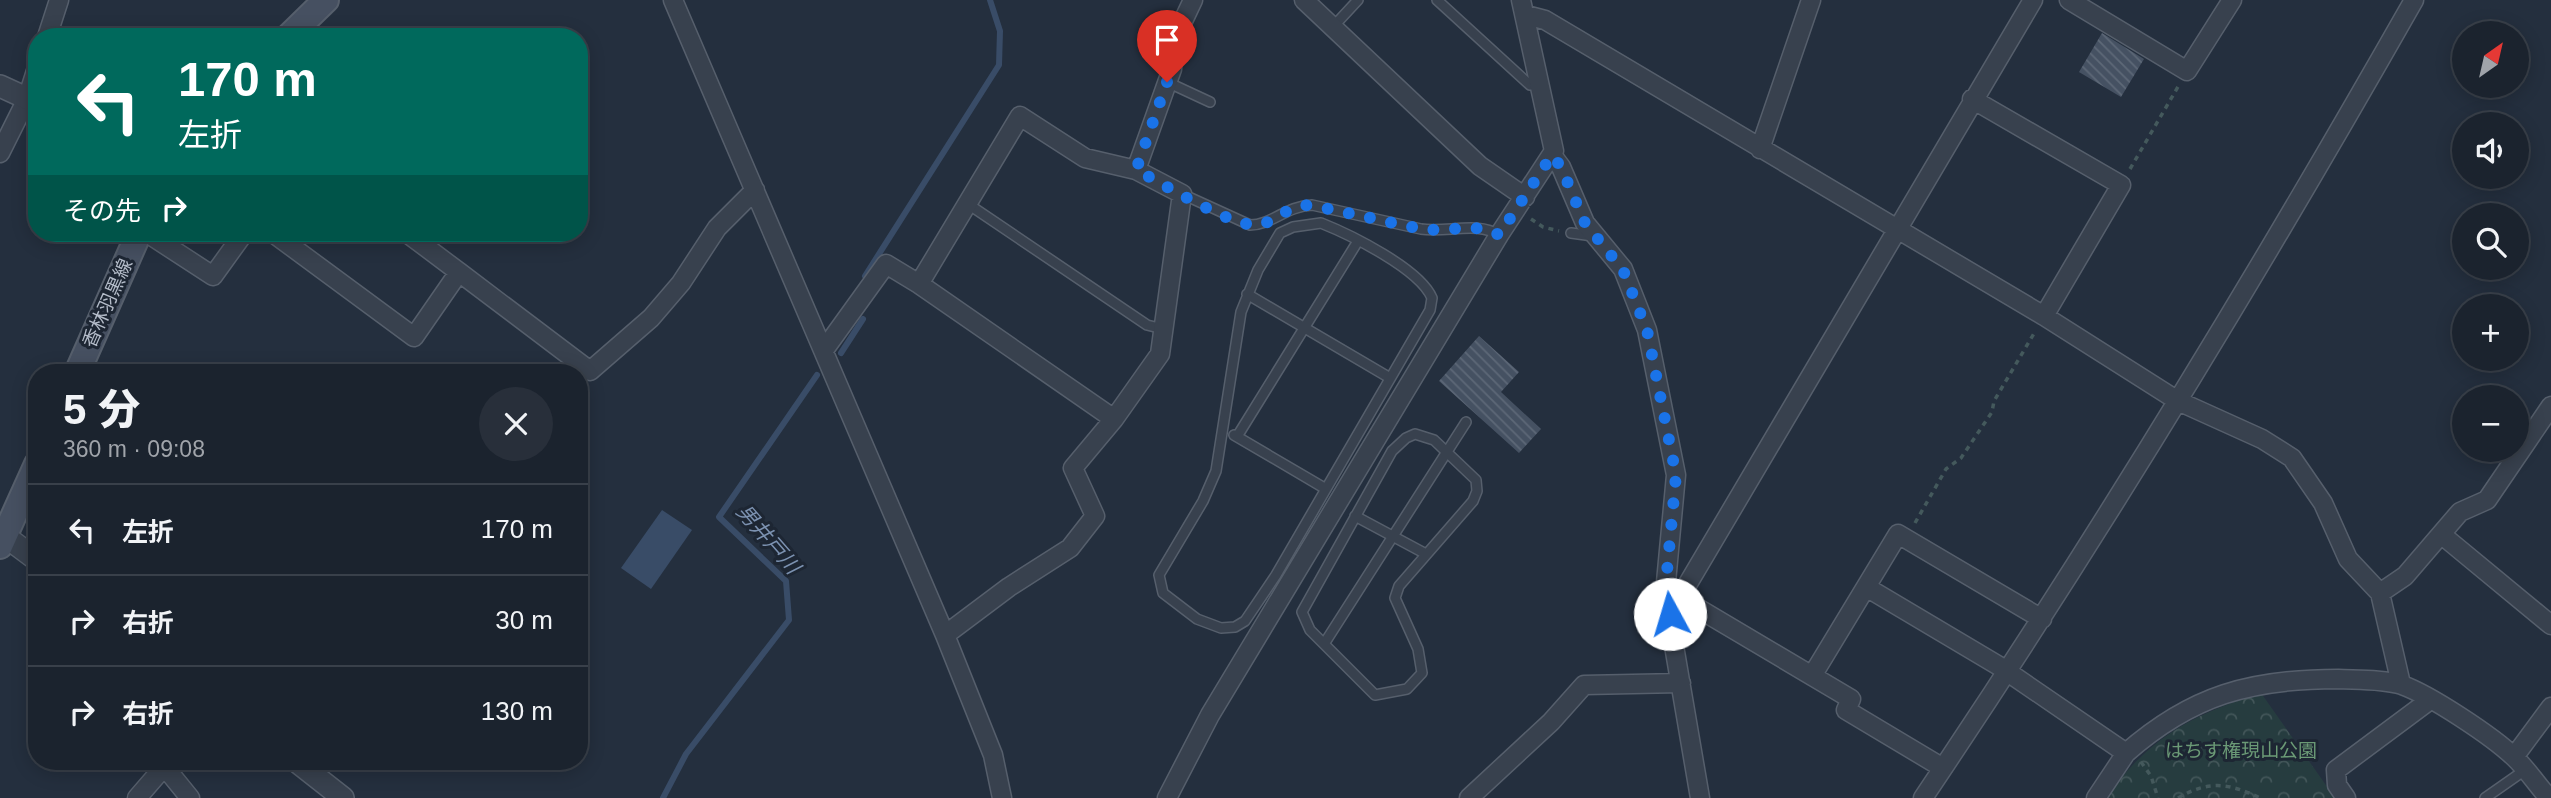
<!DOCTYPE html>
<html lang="ja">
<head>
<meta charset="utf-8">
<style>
	body { margin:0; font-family:Helvetica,"Noto Sans JP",sans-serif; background:#282f3a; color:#f1f3f6; height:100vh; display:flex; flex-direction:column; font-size:26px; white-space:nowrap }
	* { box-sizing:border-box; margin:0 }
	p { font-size:23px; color:#a0a4aa }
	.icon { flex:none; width:38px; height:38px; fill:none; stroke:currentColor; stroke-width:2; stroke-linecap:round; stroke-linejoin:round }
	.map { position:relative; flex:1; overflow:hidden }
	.side { position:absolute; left:28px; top:364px; width:560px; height:406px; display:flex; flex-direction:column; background:#1b232e; border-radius:28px; box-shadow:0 4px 18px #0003,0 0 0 2px #39404a }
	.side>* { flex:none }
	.hud { position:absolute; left:28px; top:28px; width:560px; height:214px; border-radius:28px; box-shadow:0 4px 18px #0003,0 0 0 2px #39404a; background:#00695c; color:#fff; overflow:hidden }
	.needle { width:46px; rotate:34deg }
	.fabs { position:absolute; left:2452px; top:21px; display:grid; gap:14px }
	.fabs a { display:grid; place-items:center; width:77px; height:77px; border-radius:50%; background:#1b232e; box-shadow:0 4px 18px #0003,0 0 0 2px #39404a; font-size:35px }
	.pin { position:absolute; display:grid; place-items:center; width:60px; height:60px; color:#fff; margin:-72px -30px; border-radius:50% 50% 50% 0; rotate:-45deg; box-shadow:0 0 7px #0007 }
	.pin .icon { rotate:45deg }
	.me { position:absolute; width:77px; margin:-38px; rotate:354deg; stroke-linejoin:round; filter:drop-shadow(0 0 5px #0008) }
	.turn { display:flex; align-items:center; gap:24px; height:147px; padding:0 35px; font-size:32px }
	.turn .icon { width:91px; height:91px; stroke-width:2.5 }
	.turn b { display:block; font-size:49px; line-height:60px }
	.then { display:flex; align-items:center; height:66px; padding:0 35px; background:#0003; gap:14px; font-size:26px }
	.round { display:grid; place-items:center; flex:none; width:74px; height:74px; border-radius:37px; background:#282f3a }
	.summary { display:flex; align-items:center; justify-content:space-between; height:119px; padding:0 35px }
	h1 { font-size:42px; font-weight:800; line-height:52px }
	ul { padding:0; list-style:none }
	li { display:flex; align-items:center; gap:21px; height:91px; padding:0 35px; border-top:2px solid #39404a }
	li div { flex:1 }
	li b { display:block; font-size:26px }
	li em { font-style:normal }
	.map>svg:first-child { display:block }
	.park { fill:url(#park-crowns) }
	.water { fill:#394c67 }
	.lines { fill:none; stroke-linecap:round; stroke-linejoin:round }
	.stream { stroke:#394c67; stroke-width:6 }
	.building { fill:url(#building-back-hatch) }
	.service-casing { stroke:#565f6c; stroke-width:12 }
	.minor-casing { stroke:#565f6c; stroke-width:21 }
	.tertiary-casing { stroke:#565f6c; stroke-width:24 }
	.secondary-casing { stroke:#565f6c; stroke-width:28 }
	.path { stroke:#44595c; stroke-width:3.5; stroke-dasharray:5 5; stroke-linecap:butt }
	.service { stroke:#38414e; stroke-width:9 }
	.minor { stroke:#38414e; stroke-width:18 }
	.tertiary { stroke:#38414e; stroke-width:21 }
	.secondary { stroke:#465061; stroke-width:24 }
	.route { stroke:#1a73e8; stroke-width:12; stroke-dasharray:0 21.6 }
	.labels { text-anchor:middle; stroke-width:6; stroke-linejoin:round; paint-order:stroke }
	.street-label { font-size:19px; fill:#b4bcc9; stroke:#1d2633 }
	.park-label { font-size:19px; fill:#6b9a76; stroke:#1d2633 }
	.water-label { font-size:21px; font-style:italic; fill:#7c92b1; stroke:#1d2633 }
</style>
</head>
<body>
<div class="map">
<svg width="2551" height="798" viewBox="0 0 2551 798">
	<defs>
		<pattern id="park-crowns" width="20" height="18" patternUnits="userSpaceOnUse" patternTransform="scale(1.75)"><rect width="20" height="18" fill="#263c3f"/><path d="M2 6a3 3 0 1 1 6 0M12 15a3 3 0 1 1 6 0" fill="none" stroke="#435659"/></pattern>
		<pattern id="building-back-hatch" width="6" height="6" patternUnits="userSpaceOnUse" patternTransform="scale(1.75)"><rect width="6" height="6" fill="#455162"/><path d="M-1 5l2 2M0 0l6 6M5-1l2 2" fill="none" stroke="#5d6877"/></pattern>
	</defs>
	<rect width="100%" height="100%" fill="#242f3e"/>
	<path class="park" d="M2261,693L2335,798H2106C2149,737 2192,715 2261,693Z"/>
	<path class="water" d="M662,510L692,530L651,589L621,568Z"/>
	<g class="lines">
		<path class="stream" d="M865,276L999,65L1000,31L990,0
			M841,353L863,319
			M663,798L686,754L789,620L786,581L719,517L817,375"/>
	</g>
	<path class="building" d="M2102,33L2144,59L2121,97L2079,72Z
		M1479,336L1519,372L1501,392L1541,429L1519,453L1439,381Z"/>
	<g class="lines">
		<g class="service-casing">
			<path id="service" d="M1437,0L1530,85L1539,84
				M1332,28L1358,0
				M1167,82L1210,102
				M1182,194L1250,225C1272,225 1286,206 1312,205L1421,229C1446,233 1478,221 1499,235
				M968,204L1147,325L1163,329
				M1321,223C1351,235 1420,269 1432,298L1430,310L1276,575L1245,621L1235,627L1221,628L1197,619L1163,593L1159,575L1203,501L1216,471L1241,312L1258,270L1280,233L1293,227Z
				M1571,233L1593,236
				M1247,294L1390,378
				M1415,434L1434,440L1476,480L1477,491L1473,501L1399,586L1395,598L1418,649L1422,673L1407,689L1375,695L1310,630L1302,612L1392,451L1406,438Z
				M1234,435L1326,489
				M1238,435L1358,241
				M1355,516L1426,554
				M1324,644L1466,422
				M2485,798L2525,770"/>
		</g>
		<g class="minor-casing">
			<path id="minor" d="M673,0L945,635L993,755L1002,798
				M1304,0L1480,166L1525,197
				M2069,0L2187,71L2232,0
				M1526,15L1545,20L2044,316L2178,401L2262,439L2292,458L2323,503L2348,559L2380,593L2401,684
				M47,37L59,0
				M1972,99L2121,185L2044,316
				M1760,149L1811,0
				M0,153L27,99L37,68
				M1552,155L1561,167L1585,223L1623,269L1647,330L1676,475L1665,593L1700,798
				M1136,170L1172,69L1174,40L1193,0
				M147,233L213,276L244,233
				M273,233L414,337L459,272L590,371L651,318L681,283L717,228L755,190
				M407,233L459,272
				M919,284L1114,419
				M824,350L886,264L919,284L1020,116L1085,158L1136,170L1182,194L1160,354L1114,419L1073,468L1095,516L1070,548L1009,587L945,635
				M2442,535L2551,625
				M1866,587L1999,666L2126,753C2192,695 2251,679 2338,679C2357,680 2383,679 2402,685C2430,695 2492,736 2514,757C2527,769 2537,785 2549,798
				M2380,593L2405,576L2460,512L2487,500L2551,406
				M1679,597L1851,699L1846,710L1943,768
				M1670,614L2033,0
				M1812,676L1898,534L2042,619
				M2514,757L2551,707
				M164,766L190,798
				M137,798L169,761
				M1167,798L1210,715L1499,235L1554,151L1521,0
				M1469,798L1551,722L1584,685L1681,683
				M1923,798C2097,539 2260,271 2414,0
				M2096,798L2126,753
				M2346,798L2337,785L2336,770L2430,700"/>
		</g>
		<g class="tertiary-casing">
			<path id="tertiary" d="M0,86L37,103
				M5,536L37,560
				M296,761L343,798"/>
		</g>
		<g class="secondary-casing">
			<path id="secondary" d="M288,37L326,0
				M77,373L139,233
				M0,546L37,464"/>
		</g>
		<path class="path" d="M2130,169L2179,85
			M1531,219L1543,227L1559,231
			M1915,523L1946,469L1961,458L1992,412L1994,401L2036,330
			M2141,762L2151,776L2158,798
			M2178,798C2209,780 2229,783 2260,798"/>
		<use href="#service" class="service"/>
		<use href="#minor" class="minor"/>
		<use href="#tertiary" class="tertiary"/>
		<use href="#secondary" class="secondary"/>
	</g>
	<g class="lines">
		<path class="route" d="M1167,82L1136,170C1162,183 1230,226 1256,225C1274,224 1286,205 1311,205L1421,229C1446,233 1477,221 1499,235L1552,155L1561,167L1585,223L1623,270L1647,330L1676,475L1665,593L1670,614"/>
	</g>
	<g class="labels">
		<g class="street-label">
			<text transform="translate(107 303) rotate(-66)" y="7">香林羽黒線</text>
		</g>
		<g class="park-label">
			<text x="2241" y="757">はちす権現山公園</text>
		</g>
		<g class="water-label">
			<text transform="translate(768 539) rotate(49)" y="7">男井戸川</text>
		</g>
	</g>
</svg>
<div class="fabs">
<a><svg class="needle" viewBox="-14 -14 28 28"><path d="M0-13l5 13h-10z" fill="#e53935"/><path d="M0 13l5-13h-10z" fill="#a0a4aa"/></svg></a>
<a><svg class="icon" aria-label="sound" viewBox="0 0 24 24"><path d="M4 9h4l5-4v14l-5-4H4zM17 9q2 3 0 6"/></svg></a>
<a><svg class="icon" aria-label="search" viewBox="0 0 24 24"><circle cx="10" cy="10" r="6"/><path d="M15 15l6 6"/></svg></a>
<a>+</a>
<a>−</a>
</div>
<div class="pin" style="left:1167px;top:82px;background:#d93025"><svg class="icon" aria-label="arrive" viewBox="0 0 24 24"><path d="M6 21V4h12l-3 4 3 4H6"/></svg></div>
<svg class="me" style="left:1670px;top:614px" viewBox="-20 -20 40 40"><circle r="19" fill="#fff"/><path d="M0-13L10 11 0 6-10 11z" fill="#1a73e8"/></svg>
<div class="hud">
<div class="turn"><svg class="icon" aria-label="left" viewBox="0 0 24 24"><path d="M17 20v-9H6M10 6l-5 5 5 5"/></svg><div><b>170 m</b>左折</div></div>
<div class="then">その先<svg class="icon" aria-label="right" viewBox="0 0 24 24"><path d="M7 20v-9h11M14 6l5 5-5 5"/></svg></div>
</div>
<section class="side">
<div class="summary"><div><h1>5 分</h1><p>360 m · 09:08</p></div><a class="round"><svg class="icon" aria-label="close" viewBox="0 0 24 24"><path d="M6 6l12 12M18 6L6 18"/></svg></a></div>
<ul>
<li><svg class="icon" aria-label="left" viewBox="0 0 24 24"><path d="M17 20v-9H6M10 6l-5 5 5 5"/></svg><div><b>左折</b></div><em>170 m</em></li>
<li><svg class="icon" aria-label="right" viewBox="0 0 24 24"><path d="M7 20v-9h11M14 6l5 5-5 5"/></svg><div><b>右折</b></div><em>30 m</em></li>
<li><svg class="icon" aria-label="right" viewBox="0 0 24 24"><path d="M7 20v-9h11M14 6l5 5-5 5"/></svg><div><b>右折</b></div><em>130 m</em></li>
</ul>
</section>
</div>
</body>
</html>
